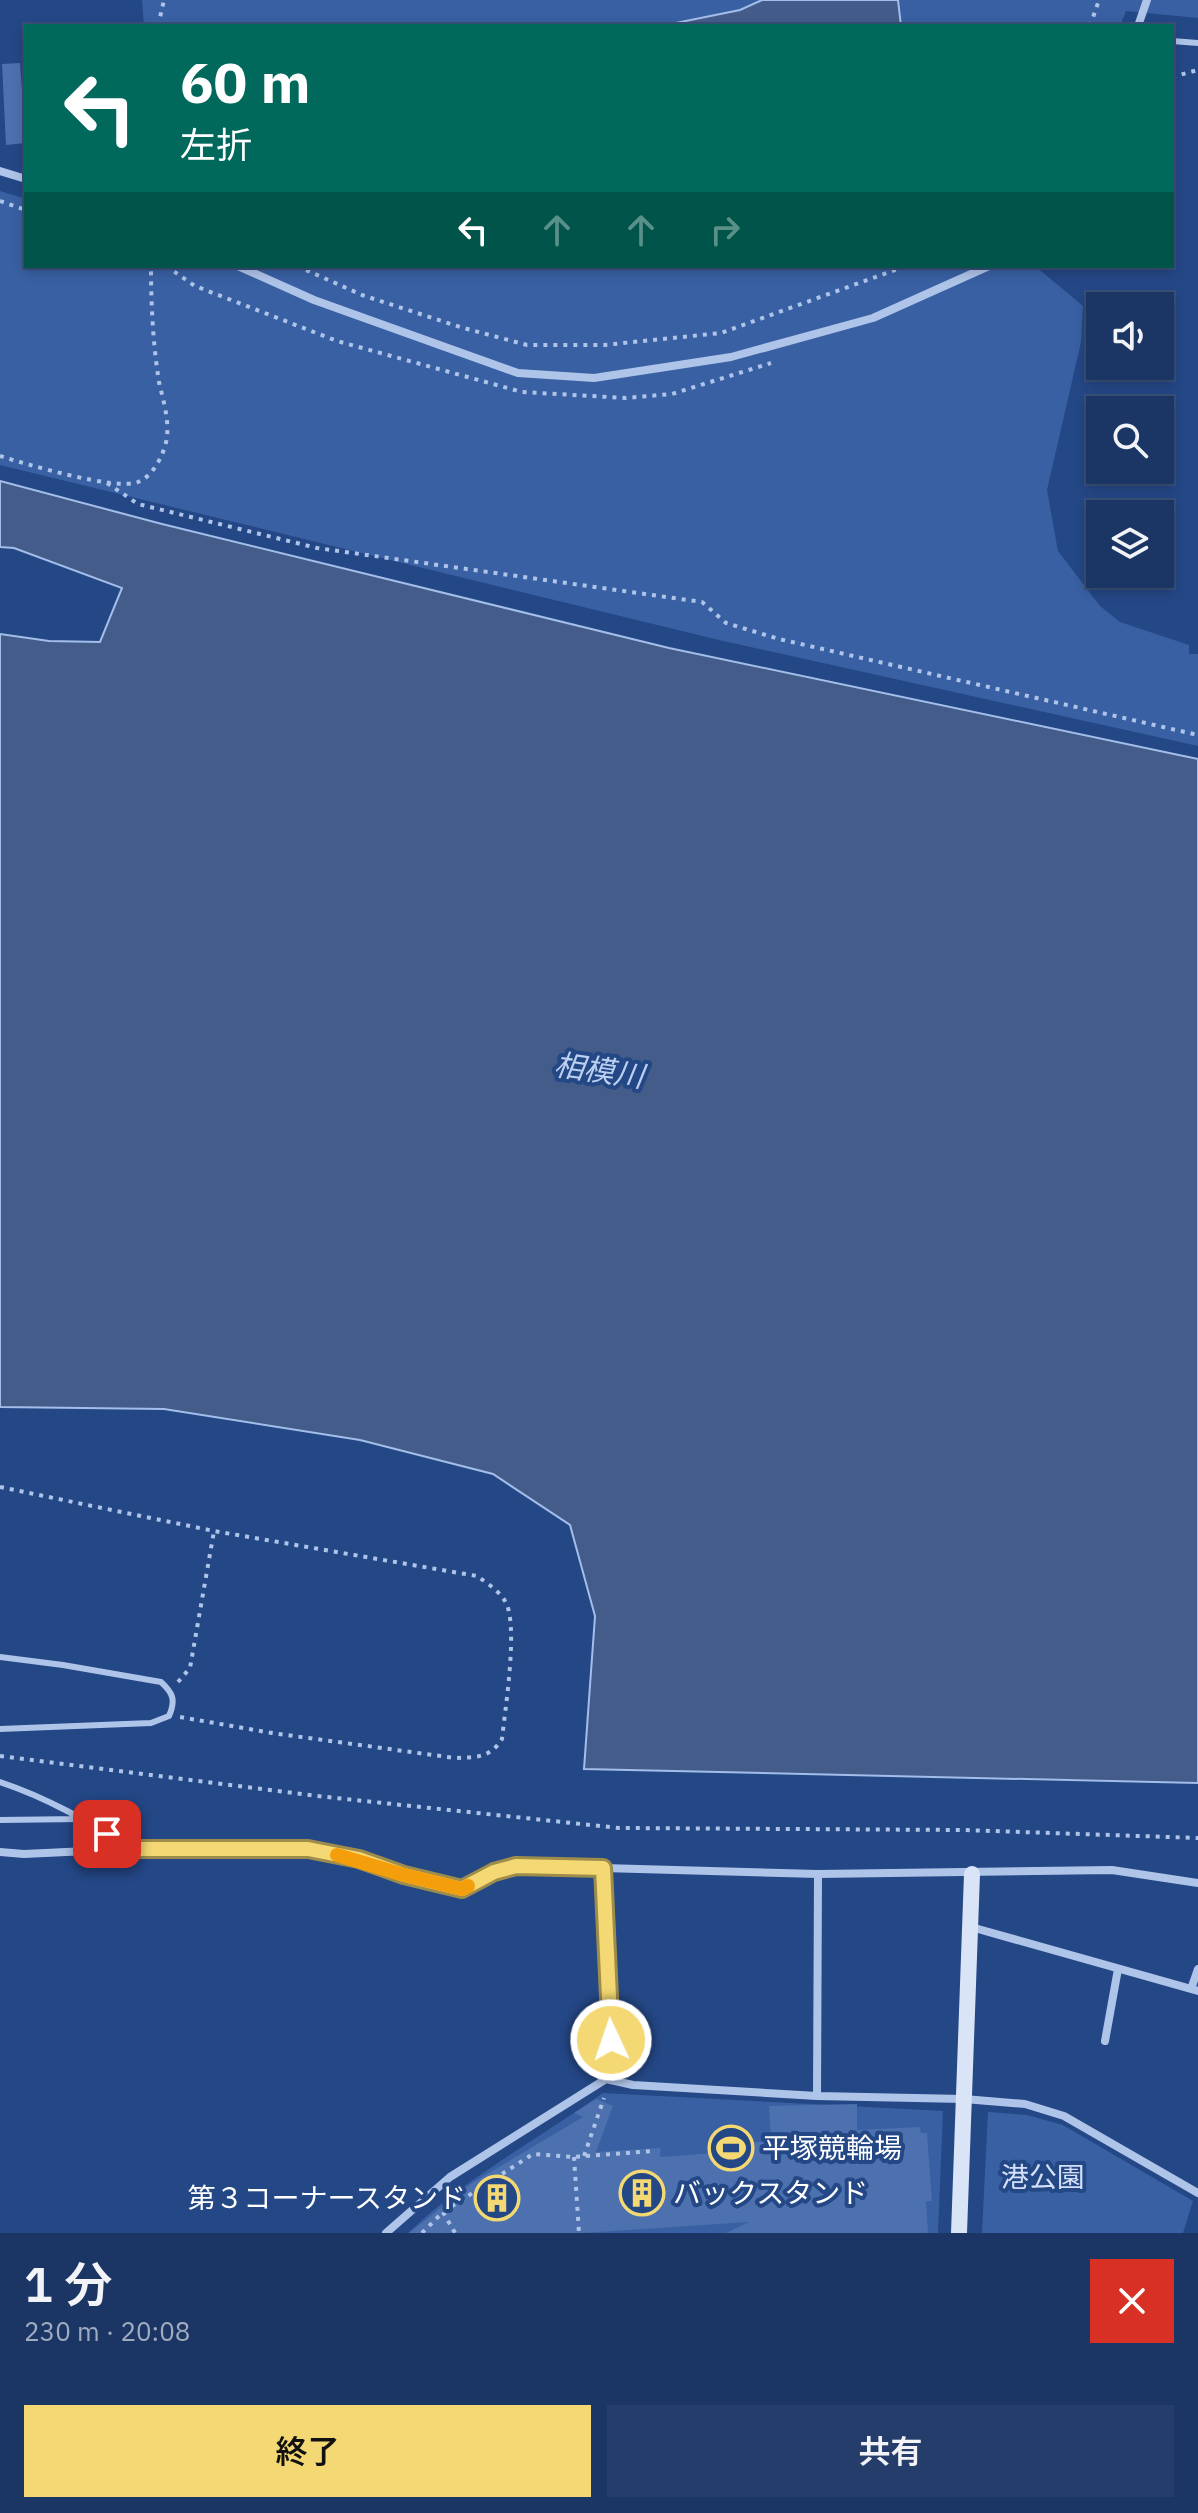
<!DOCTYPE html>
<html lang="ja">
<head>
<meta charset="utf-8">
<style>
	body { margin:0; font-family:"IBM Plex Sans","Noto Sans JP",sans-serif; background:#243d6a; color:#f1f3f6; height:100vh; display:flex; flex-direction:column; font-size:30px; white-space:nowrap }
	* { box-sizing:border-box; margin:0 }
	p { font-size:26px; color:#a0abbf }
	.icon { flex:none; width:44px; height:44px; fill:none; stroke:currentColor; stroke-width:2; stroke-linecap:round; stroke-linejoin:round }
	.map { position:relative; height:2233px; overflow:hidden }
	.side { display:flex; flex-direction:column; background:#1b3564; flex:1 }
	.side>* { flex:none }
	.hud { position:absolute; left:24px; top:24px; width:1150px; height:244px; border-radius:0px; box-shadow:0 4px 12px #0003,0 0 0 2px #395078; background:#00695c; color:#fff; overflow:hidden }
	.controls { position:absolute; left:1086px; top:292px; display:grid; gap:16px }
	.controls a { display:grid; place-items:center; width:88px; height:88px; border-radius:0px; background:#1b3564; box-shadow:0 4px 12px #0003,0 0 0 2px #395078; font-size:40px }
	.pin { position:absolute; display:grid; place-items:center; width:68px; height:68px; color:#fff; margin:-34px; border-radius:16px; box-shadow:0 4px 12px #0006 }
	.me { position:absolute; width:88px; margin:-44px; rotate:357deg; stroke-linejoin:round; filter:drop-shadow(0 0 6px #0008) }
	.turn { display:flex; align-items:center; gap:28px; height:168px; padding:0 24px; font-size:36px }
	.turn .icon { width:104px; height:104px; stroke-width:2.5 }
	.turn b { display:block; font-size:56px; line-height:68px }
	.lanes { display:flex; align-items:center; height:76px; padding:0 24px; background:#0003; justify-content:center; gap:40px; direction:ltr }
	.lanes .off { opacity:.35 }
	.round { display:grid; place-items:center; flex:none; width:84px; height:84px; border-radius:0px; background:#243d6a }
	.head { display:flex; align-items:center; justify-content:space-between; height:136px; padding:0 24px }
	h1 { font-size:48px; font-weight:600; line-height:60px }
	.cta { display:flex; gap:16px; margin-top:auto; padding:16px 24px }
	.cta a { flex:1; height:92px; border-radius:0px; background:#f3d873; color:#111; font-size:32px; font-weight:600; line-height:92px; text-align:center }
	.cta a+a { background:#243d6a; color:#f1f3f6 }
	.map>svg:first-child { display:block }
	.green { fill:#3960a3 }
	.water { fill:#435c8a; stroke:#a3bee9; stroke-width:2 }
	.building { fill:#4d70ae }
	.lines { fill:none; stroke-linecap:round; stroke-linejoin:round }
	.path { stroke:#afc4e9; stroke-width:4; stroke-dasharray:4 6; stroke-linecap:butt }
	.lane { stroke:#afc4e9; stroke-width:6 }
	.street { stroke:#afc4e9; stroke-width:8 }
	.secondary { stroke:#d9e4f7; stroke-width:16 }
	.route-casing { stroke:#9e8c4b; stroke-width:20 }
	.route { stroke:#f3d873; stroke-width:14 }
	.slow { stroke:#f59e0b; stroke-width:14 }
	.labels { text-anchor:middle; stroke-width:8; stroke-linejoin:round; paint-order:stroke }
	.poi-label { font-size:28px; fill:#fff; stroke:#244786; text-anchor:start }
	.park-label { font-size:28px; fill:#d3e0f7; stroke:#244786 }
	.water-label { font-size:30px; font-style:italic; fill:#bbcff0; stroke:#244786 }
</style>
</head>
<body>
<div class="map">
<svg width="1198" height="2233" viewBox="0 0 1198 2233">
	<rect width="100%" height="100%" fill="#244786"/>
	<path class="green" d="M142,0H1198V18L1126,11L1120,26H144Z
		M0,191L26,199V266H1035L1083,306L1081,342L1047,490L1058,551L1100,606L1120,622L1189,645V654H1198V746L719,640L0,465Z
		M603,2093L943,2111L938,2233H408C466,2177 537,2140 603,2093Z
		M988,2112L1027,2115L1063,2125L1193,2201L1183,2233H982Z"/>
	<path class="water" d="M762,0H898L901,26H661L740,10Z
		M0,481L162,524L669,648L1198,759V1783L584,1769L595,1616L570,1525L493,1474L360,1440L164,1409L0,1407V634L49,641L100,642L122,588L14,548L0,547Z"/>
	<path class="building" d="M20,63L26,143L6,145L2,64Z
		M596,2099L613,2106L596,2152L661,2148L660,2157L742,2151L741,2143L771,2141L769,2106L857,2104V2130L920,2127L921,2133H927L932,2201H926L928,2233H726L749,2222L583,2233H409L472,2183L583,2117L574,2113Z"/>
	<g class="lines">
		<path class="path" d="M158,26L164,0
			M1090,26L1099,0
			M1172,77L1198,70
			M0,201L26,210
			M166,266L195,286L337,341L522,392L626,398L672,394L771,363
			M297,266L362,295L460,327L527,345H604L721,333L906,266
			M0,456C26,464 115,491 138,482C154,476 165,452 167,437C169,418 163,400 159,382C153,344 151,305 151,266
			M107,483L138,504L317,548L702,602L726,623L779,639L1198,735
			M0,1487L214,1531L477,1576C487,1583 499,1591 505,1601C519,1623 505,1710 502,1739C490,1758 477,1757 455,1758L272,1733L180,1717
			M178,1682L190,1668L214,1531
			M0,1756L317,1796L619,1828L963,1830L1198,1838
			M584,2156L604,2098
			M574,2157L579,2233
			M443,2212L455,2233
			M422,2233L443,2212L533,2154L574,2157L652,2151"/>
		<path class="lane" d="M1172,41L1198,43
			M0,1657L63,1665L161,1682C173,1693 176,1700 169,1716L151,1723L0,1729
			M0,1782C48,1798 88,1821 130,1849
			M0,1820L80,1819"/>
		<path class="street" d="M1138,26L1147,0
			M0,171L26,179
			M238,266L314,300L518,373L594,378L731,357L873,318L989,266
			M0,1852L24,1854L130,1849H308L359,1859L404,1875L462,1889L494,1872L516,1866L603,1868
			M971,1927L1198,1991
			M1191,1989L1198,1969
			M1105,2041L1118,1969
			M606,2079L633,2085L817,2096L964,2099L1025,2104L1064,2116L1198,2193
			M817,2096L818,1874
			M386,2233L450,2177L606,2079L611,2040L603,1868L818,1874L1112,1870L1198,1883"/>
		<path class="secondary" d="M959,2233L972,1874"/>
	</g>
	<g class="lines">
		<g class="route-casing">
			<path id="route" d="M107,1834L130,1849H308L359,1859L404,1875L462,1889L494,1872L516,1866L603,1868L611,2040"/>
		</g>
		<use href="#route" class="route"/>
		<path class="slow" d="M337,1855L404,1875L462,1889L468,1886"/>
	</g>
	<defs>
		<g id="stadium-ring" transform="scale(2.3)"><circle r="9.5" fill="#244786" stroke="#f3d873" stroke-width="1.5"/><path d="M0-5a6.5 5 0 1 0 0 10a6.5 5 0 1 0 0-10ZM-3.5-1.8h7v3.6h-7Z" fill="#f3d873"/></g>
		<g id="building-ring" transform="scale(2.3)"><circle r="9.5" fill="#244786" stroke="#f3d873" stroke-width="1.5"/><path d="M-4-6H4V6H1V3H-1V6H-4ZM-2.5-4.3h1.7v1.8h-1.7ZM.8-4.3h1.7v1.8H.8ZM-2.5-1h1.7V.8h-1.7ZM.8-1h1.7V.8H.8Z" fill="#f3d873"/></g>
	</defs>
	<g fill-rule="evenodd">
		<use href="#stadium-ring" x="731" y="2148"/>
		<use href="#building-ring" x="642" y="2193"/>
		<use href="#building-ring" x="497" y="2198"/>
	</g>
	<g class="labels">
		<g class="poi-label">
			<text x="762" y="2158">平塚競輪場</text>
			<text x="673" y="2203">バックスタンド</text>
			<text x="466" y="2208" text-anchor="end">第３コーナースタンド</text>
		</g>
		<g class="park-label">
			<text x="1043" y="2187">港公園</text>
		</g>
		<g class="water-label">
			<text transform="translate(599 1071) rotate(8)" y="10">相模川</text>
		</g>
	</g>
</svg>
<div class="controls">
<a><svg class="icon" aria-label="sound" viewBox="0 0 24 24"><path d="M4 9h4l5-4v14l-5-4H4zM17 9q2 3 0 6"/></svg></a>
<a><svg class="icon" aria-label="search" viewBox="0 0 24 24"><circle cx="10" cy="10" r="6"/><path d="M15 15l6 6"/></svg></a>
<a><svg class="icon" aria-label="layers" viewBox="0 0 24 24"><path d="M12 4l9 5-9 5-9-5zM3 14l9 5 9-5"/></svg></a>
</div>
<div class="pin" style="left:107px;top:1834px;background:#d93025"><svg class="icon" aria-label="arrive" viewBox="0 0 24 24"><path d="M6 21V4h12l-3 4 3 4H6"/></svg></div>
<svg class="me" style="left:611px;top:2040px" viewBox="-20 -20 40 40"><circle r="17" fill="#f3d873" stroke="#fff" stroke-width="3"/><path d="M0-11L8 9 0 5-8 9z" fill="#fff"/></svg>
<div class="hud">
<div class="turn"><svg class="icon" aria-label="left" viewBox="0 0 24 24"><path d="M17 20v-9H6M10 6l-5 5 5 5"/></svg><div><b>60 m</b>左折</div></div>
<div class="lanes"><svg class="icon" aria-label="left" viewBox="0 0 24 24"><path d="M17 20v-9H6M10 6l-5 5 5 5"/></svg><svg class="icon off" aria-label="ahead" viewBox="0 0 24 24"><path d="M12 20V5M6 11l6-6 6 6"/></svg><svg class="icon off" aria-label="ahead" viewBox="0 0 24 24"><path d="M12 20V5M6 11l6-6 6 6"/></svg><svg class="icon off" aria-label="right" viewBox="0 0 24 24"><path d="M7 20v-9h11M14 6l5 5-5 5"/></svg></div>
</div>
</div>
<section class="side">
<div class="head"><div><h1>1 分</h1><p>230 m · 20:08</p></div><a class="round" style="background:#d93025;color:#fff"><svg class="icon" aria-label="close" viewBox="0 0 24 24"><path d="M6 6l12 12M18 6L6 18"/></svg></a></div>
<div class="cta"><a>終了</a><a>共有</a></div>
</section>
</body>
</html>
